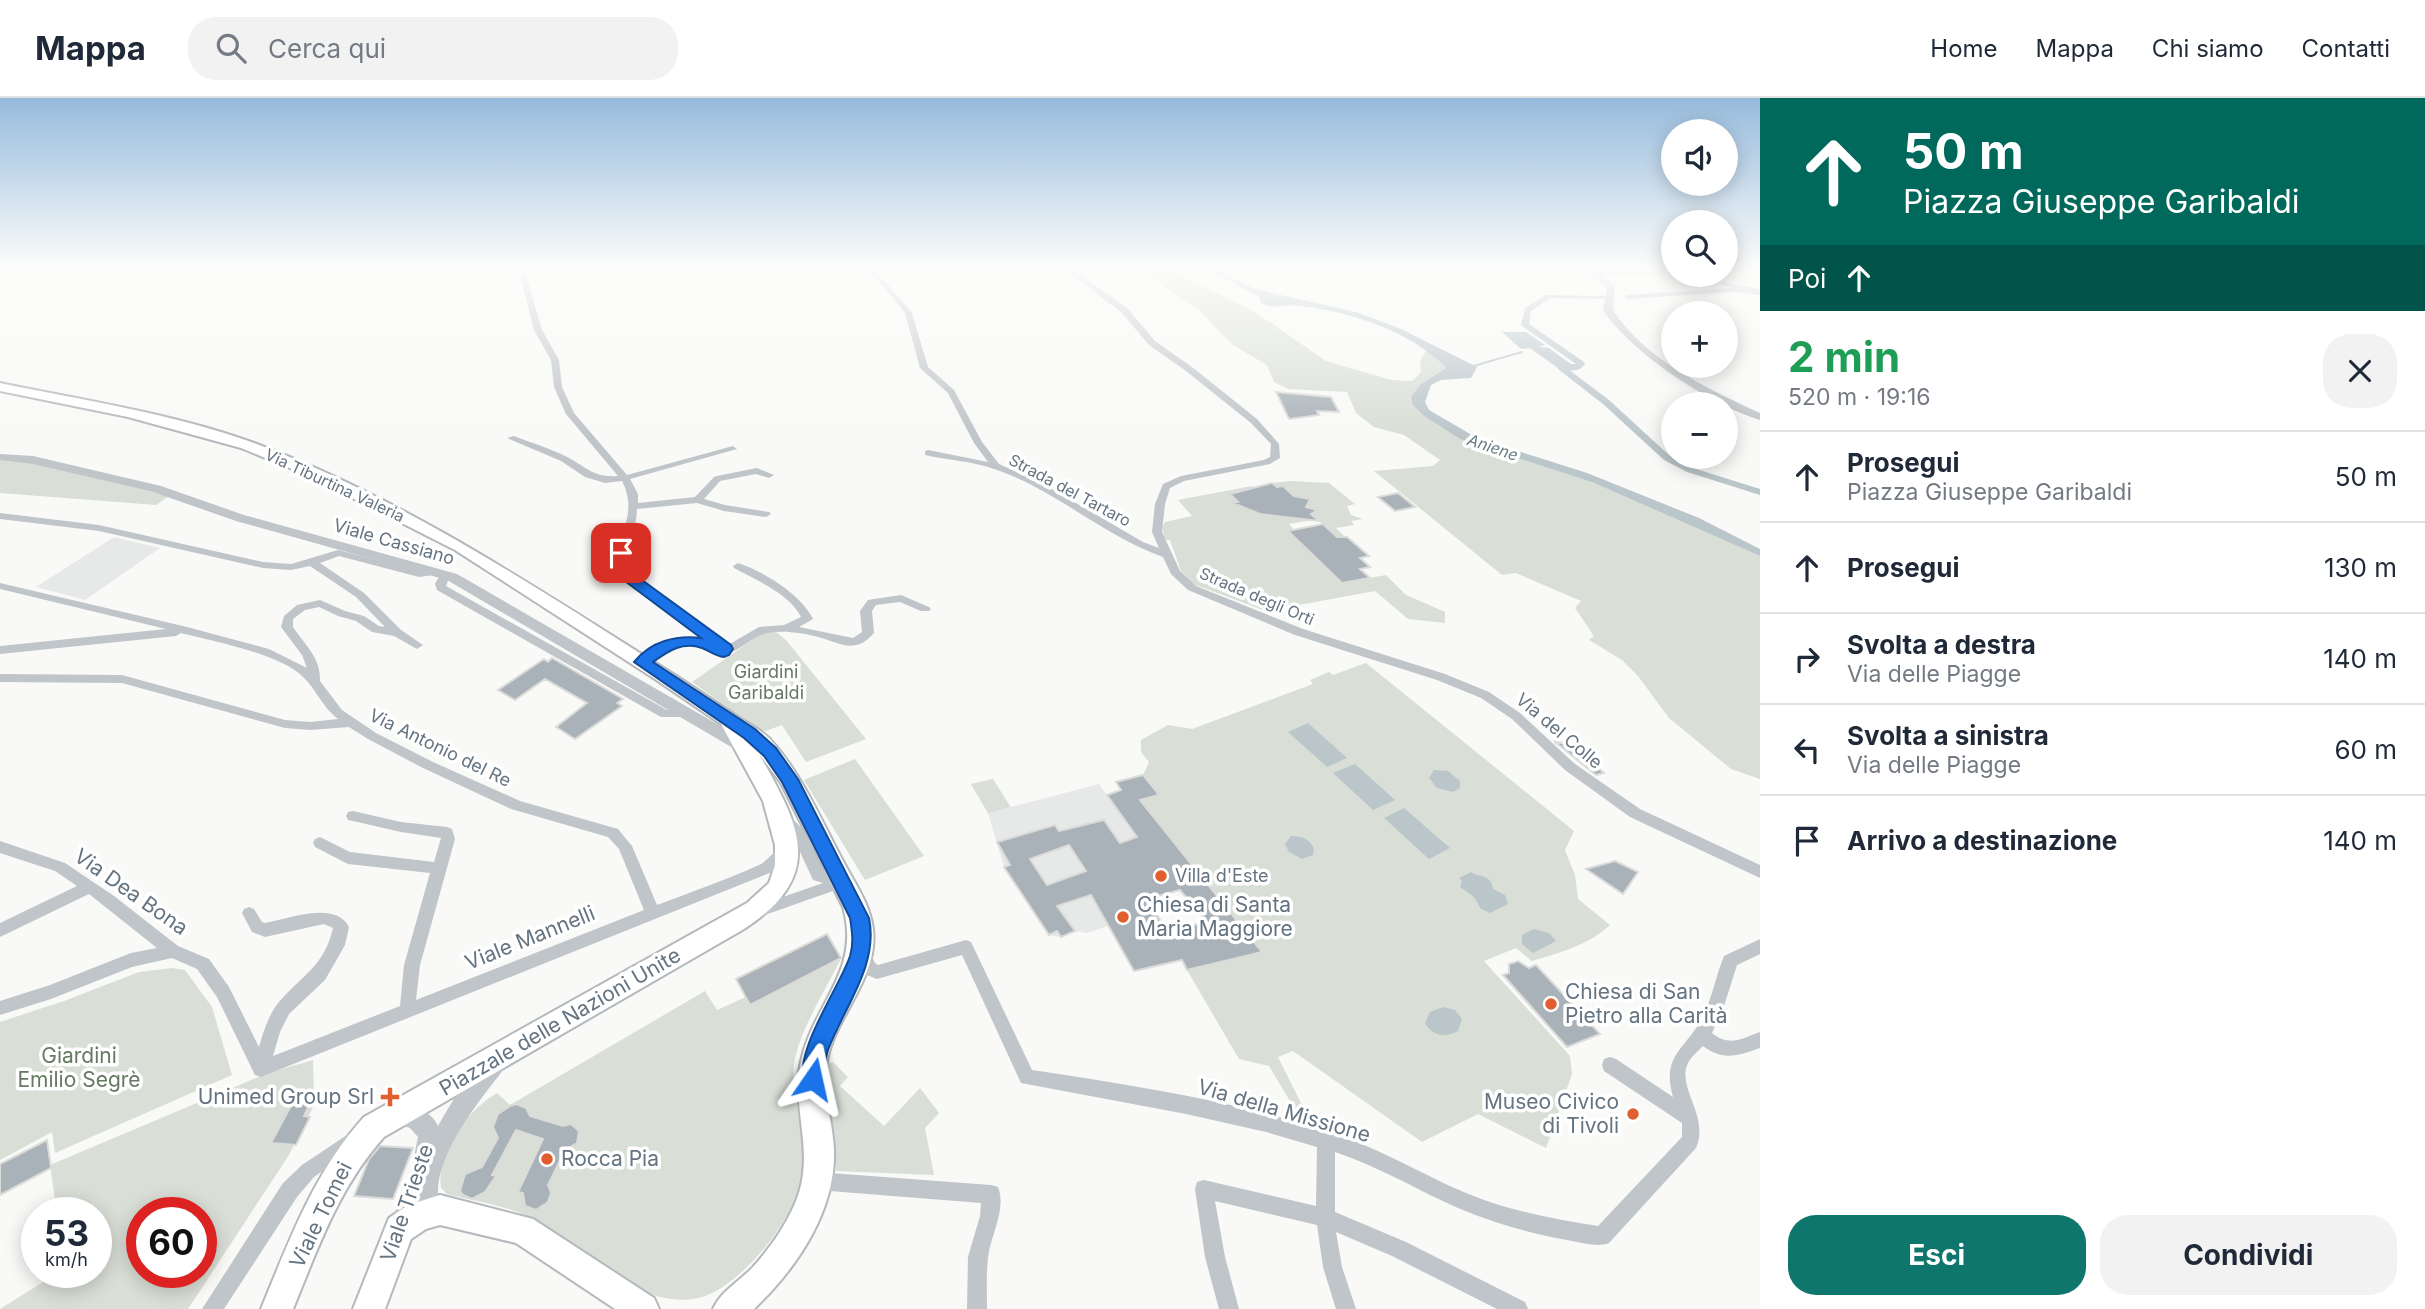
<!DOCTYPE html>
<html lang="it">
<head>
<meta charset="utf-8">
<style>
	body { margin:0; font-family:Inter,sans-serif; background:#f2f2f3; color:#1f2937; height:100vh; display:flex; flex-direction:column; font-size:26px; white-space:nowrap }
	* { box-sizing:border-box; margin:0 }
	p { font-size:23px; color:#747a83 }
	.icon { flex:none; width:38px; height:38px; fill:none; stroke:currentColor; stroke-width:2; stroke-linecap:round; stroke-linejoin:round }
	.map { position:relative; flex:1; overflow:hidden }
	.details { display:flex; flex-direction:column; background:#fff; width:665px }
	.details>* { flex:none }
	.banner { background:#00695c; color:#fff; overflow:hidden }
	.fabs { position:absolute; left:1661px; top:21px; display:grid; gap:14px }
	.fabs a { display:grid; place-items:center; width:77px; height:77px; border-radius:50%; background:#fff; box-shadow:0 4px 18px #0003; font-size:35px }
	.speed { position:absolute; left:21px; top:1099px; display:flex; gap:14px; font-size:35px; font-weight:700; text-align:center }
	.speed>* { display:grid; place-content:center; width:91px; height:91px; border-radius:50%; background:#fff; box-shadow:0 4px 18px #0003; line-height:1 }
	.speed small { font-size:18px; font-weight:400 }
	.speed .limit { border:10px solid #d22; background:#fff; color:#111 }
	.pin { position:absolute; display:grid; place-items:center; width:60px; height:60px; color:#fff; margin:-30px; border-radius:14px; box-shadow:0 4px 10px #0006 }
	.me { position:absolute; width:77px; margin:-38px; rotate:11deg; stroke-linejoin:round; filter:drop-shadow(0 0 5px #0008) }
	.turn { display:flex; align-items:center; gap:24px; height:147px; padding:0 28px; font-size:32px }
	.turn .icon { width:91px; height:91px; stroke-width:2.5 }
	.turn b { display:block; font-size:49px; line-height:60px }
	.then { display:flex; align-items:center; height:66px; padding:0 28px; background:#0003; gap:14px; font-size:26px }
	.round { display:grid; place-items:center; flex:none; width:74px; height:74px; border-radius:28px; background:#f2f2f3 }
	.summary { display:flex; align-items:center; justify-content:space-between; height:119px; padding:0 28px }
	h1 { font-size:42px; font-weight:700; line-height:52px; color:#1e9e55 }
	.action { display:flex; gap:14px; margin-top:auto; padding:14px 28px }
	.action a { flex:1; height:80px; border-radius:28px; background:#0f766e; color:#fff; font-size:28px; font-weight:700; line-height:80px; text-align:center }
	.action a+a { background:#f2f2f3; color:#1f2937 }
	ul { padding:0; list-style:none }
	li { display:flex; align-items:center; gap:21px; height:91px; padding:0 28px; border-top:2px solid #e0e1e3 }
	li div { flex:1 }
	li b { display:block; font-size:26px }
	li em { font-style:normal }
	header { display:flex; align-items:center; gap:42px; box-sizing:border-box; height:98px; padding:0 35px; background:#fff; border-bottom:2px solid #e0e1e3 }
	header strong { font-size:33px }
	nav { display:flex; gap:38px; margin-inline-start:auto; font-size:24px }
	.search { width:490px; height:63px; background:#f2f2f3; display:flex; align-items:center; gap:18px; box-sizing:border-box; padding:0 24px; border-radius:28px; color:#747a83; font-size:26px }
	main { display:flex; flex:1; min-height:0 }
	.map>svg:first-child { display:block }
	.built { fill:#e7e8e8 }
	.green { fill:#d9ded6; fill-rule:evenodd }
	.water { fill:#bbc6cb }
	.lines { fill:none; stroke-linecap:round; stroke-linejoin:round }
	.stream { stroke:#bbc6cb; stroke-width:2 }
	.canal { fill:#bbc6cb; fill-rule:evenodd }
	.building { fill:#a9b2b8; stroke:#dbdbd9; stroke-width:2; fill-rule:evenodd }
	.primary-casing { stroke:#b4b9bd; stroke-width:4 }
	.minor { fill:#c0c5c9; fill-rule:evenodd }
	.tertiary { fill:#c0c5c9; fill-rule:evenodd }
	.primary { fill:#fff; fill-rule:evenodd }
	.route { fill:#1a73e8; stroke:#114b97; stroke-width:2 }
	.poi-dot { fill:#e15f2f; stroke:#fff; stroke-width:2.5 }
	.labels { text-anchor:middle; stroke-width:7; stroke-linejoin:round; paint-order:stroke }
	.far-water-label { font-size:16px; font-style:italic; fill:#647983; stroke:#fff }
	.far-street-label { font-size:16px; fill:#657481; stroke:#fff }
	.street-label { font-size:18px; fill:#657481; stroke:#fff }
	.park-label { font-size:18px; fill:#667a63; stroke:#fff }
	.poi-label { font-size:18px; fill:#657481; stroke:#fff; text-anchor:start }
	.near-street-label { font-size:21px; fill:#657481; stroke:#fff }
	.near-poi-label { font-size:21px; fill:#657481; stroke:#fff; text-anchor:start }
	.near-park-label { font-size:21px; fill:#667a63; stroke:#fff }
</style>
</head>
<body>
<header>
<strong>Mappa</strong>
<div class="search"><svg class="icon" aria-label="search" viewBox="0 0 24 24"><circle cx="10" cy="10" r="6"/><path d="M15 15l6 6"/></svg>Cerca qui</div>
<nav><a>Home</a><a>Mappa</a><a>Chi siamo</a><a>Contatti</a></nav>
</header>
<main>
<div class="map">
<svg width="1760" height="1211" viewBox="0 0 1760 1211">
	<rect width="100%" height="100%" fill="#f9f9f7"/>
	<path class="built" d="M114,439L160,450L85,502L36,489Z
		M993,681L1011,709L1099,686L1137,739L1091,798L1108,828L1087,835L1075,833L1061,839L1049,837L1004,769L988,715L971,686Z"/>
	<path class="green" d="M1144,167H1174L1180,177L1255,214L1326,263L1391,282L1412,283L1421,274L1420,263L1426,253L1429,254L1446,270L1421,286L1424,318L1460,341L1594,385L1760,458V681L1731,671L1669,620L1638,578L1622,562L1589,542L1594,538L1575,510L1581,503L1516,475L1502,477L1374,373L1433,368L1440,362L1404,337L1374,329L1356,315L1347,294L1288,291L1274,284L1267,267L1233,247L1197,210L1150,179Z
		M0,362H18L169,398L156,407L0,395Z
		M1292,383L1329,385L1355,406L1347,408L1351,417L1363,421L1351,423L1354,427L1336,430L1344,438L1337,439L1342,444L1317,421L1289,426L1294,432L1288,434L1342,485L1386,477L1406,497L1445,514V525L1408,521L1375,493L1266,513L1193,486L1181,473L1170,442H1165L1162,429L1165,424L1192,418L1178,402L1252,388L1255,391L1230,396L1238,404L1234,405C1263,421 1286,422 1316,412L1306,409L1310,401L1294,398L1283,388L1277,389L1272,385Z
		M768,534H776L786,542L866,641L806,664L782,627L763,634L692,584L755,540Z
		M1366,565L1574,733L1565,752L1575,777L1578,801L1610,827C1589,847 1559,855 1532,863L1516,850L1484,863L1570,958L1572,976L1546,1050L1478,1016L1422,1044L1293,953L1278,959L1311,1025H1303L1269,968L1239,961L1187,872L1262,854L1140,702L1158,696L1143,677L1149,664L1141,654V642L1168,627L1192,631L1313,586L1310,582L1329,574L1333,577Z
		M855,661L924,758L865,782L804,682Z
		M993,681L1010,709L988,715L971,686Z
		M842,859C826,891 803,926 795,960C788,995 806,1031 805,1065C804,1110 745,1186 702,1199C689,1203 673,1202 660,1199C615,1185 580,1147 539,1124C512,1108 477,1104 447,1096L441,1090C436,1052 467,1013 497,995L510,1007L705,893L717,912L746,899L750,907Z
		M172,870L185,872L212,909L232,977L55,1055L52,1034L0,1062V924L64,903L139,874Z
		M313,962L314,1007L289,1057L188,1211H0L59,1174H96V1115H57L50,1067L268,975ZM142,1115H201V1174H142Z
		M833,964L848,979L840,988L884,1028L920,990L939,1015L925,1030L934,1077L836,1073L825,967Z"/>
	<path class="water" d="M1203,167H1214L1218,172L1255,191L1356,214L1401,231L1477,269L1471,280L1441,282L1431,287L1425,304L1429,312L1477,340L1587,375L1699,420L1760,451V458L1594,385L1460,341L1424,318L1413,307L1411,299L1421,286L1446,270C1409,232 1353,215 1302,208C1287,205 1274,213 1260,204V199L1208,172Z
		M1502,234H1526L1545,247L1539,249L1549,250L1579,272L1562,273L1530,250L1521,251Z
		M1308,625L1347,660L1327,669L1288,634Z
		M1355,666L1395,702L1373,712L1333,675Z
		M1434,672L1448,673L1460,683V690L1453,694L1437,690L1429,680Z
		M1404,710L1450,750L1429,761L1384,720Z
		M1291,738C1302,738 1310,741 1314,751L1313,757L1302,761L1289,754L1285,746Z
		M1471,774C1479,780 1491,775 1493,791L1505,797L1508,806L1490,815L1481,811L1474,799L1460,789L1462,783L1459,780Z
		M1534,831L1549,835L1556,843L1533,855L1522,846V837Z
		M1443,909L1455,912L1462,921L1458,933C1446,940 1432,938 1425,925L1430,914Z"/>
	<g class="lines">
		<path class="stream" d="M1470,269L1522,254"/>
		<path class="canal" d="M1733,190L1760,193V197L1733,194L1627,201L1624,199L1627,197Z
			M1546,197L1608,198L1609,199L1606,201L1550,200L1531,213L1529,226L1584,264L1585,266L1580,271H1568L1609,302L1670,358L1693,370L1760,391V397L1687,374L1664,362L1603,306L1558,271L1557,266H1576L1521,227L1525,210Z"/>
	</g>
	<path class="building" d="M1276,294L1331,299L1339,314L1317,313L1319,317L1289,321Z
		M1272,385L1277,389L1283,388L1294,398L1310,401L1306,409L1317,412L1311,416L1319,423L1260,416L1233,405L1238,404L1230,396Z
		M1398,395L1415,409L1395,413L1378,399Z
		M1323,426L1337,439H1347L1369,458L1360,460L1370,469L1360,471L1370,480L1342,485L1288,433Z
		M552,560L623,601L617,605L622,608L575,641L556,629L587,605L545,581L515,602L498,592L544,561L548,564Z
		M1554,643L1574,648L1604,675L1596,677Z
		M1143,677L1159,697L1140,702L1262,854L1187,872L1182,862L1134,873L1091,797L1057,808L1075,833L1061,839L1057,833L1049,837L1004,769L1010,767L997,744L1055,727L1059,733L1104,722L1120,745L1137,739L1107,697L1121,692L1116,684ZM1069,747L1086,773L1047,787L1030,761ZM1180,792L1207,824L1167,833L1147,801Z
		M1615,763L1638,774L1623,796L1586,771Z
		M827,836L841,860L750,907L736,881Z
		M1518,863L1529,870L1536,867L1600,936L1567,949L1503,877L1509,875V866Z
		M293,1004L310,1005L304,1018L310,1019L296,1047L271,1045Z
		M517,1006L526,1010L530,1018L563,1028L571,1026L579,1033L577,1045L565,1052L548,1087L551,1095L548,1104L536,1112L525,1108L523,1095L518,1094L543,1041L516,1032L492,1077L496,1078L485,1094L472,1101L463,1097L460,1093L465,1076L482,1069L498,1040L493,1029L498,1016L510,1008Z
		M47,1042L51,1070L0,1097V1066Z
		M380,1048L413,1050L393,1101L354,1098L369,1061Z"/>
	<g class="lines">
		<g class="primary-casing">
			<path id="primary" d="M0,285C82,302 175,316 254,345C394,397 520,479 646,559C676,577 705,597 734,616C745,624 760,631 770,641C802,676 821,722 843,763C854,784 870,806 873,831C879,883 831,921 826,970C823,998 833,1025 834,1052C836,1112 798,1168 757,1208L754,1211H713C721,1193 740,1183 753,1169C768,1152 782,1133 792,1112C820,1057 788,1011 802,959C816,903 861,872 843,809L781,685L759,656C800,728 827,777 744,831L384,1039C339,1089 318,1150 293,1211H261C289,1143 314,1074 364,1019L747,805L769,785L775,767V747L763,703L721,626L655,581L455,452L309,378L241,350L128,319L0,293Z
				M440,1097L533,1121L654,1200L659,1211H615L516,1145L440,1127L426,1131L411,1141L385,1211H353L389,1120L408,1107Z"/>
		</g>
		<path class="minor" d="M509,167L521,169L526,177L542,232L559,262L562,289L574,315L627,377L733,348L737,351L630,381L638,396V405L695,399L714,379L717,378L757,370L774,377L769,380L756,376L720,383L704,401L725,407L769,414L771,416L766,419L724,413L697,405L637,411C637,434 623,451 628,473L728,547L759,529L784,527L801,519C790,496 756,482 734,470L733,468L738,465C763,473 801,496 813,521L799,529L853,540L862,534L860,513L868,502L901,497L929,509L931,511L929,513H921L900,504L876,507L872,513L874,535C855,557 840,545 818,539C803,535 784,532 768,535C753,538 739,553 724,558C711,555 701,546 687,546C668,546 653,569 638,567L636,564L638,561C661,544 677,534 707,542L618,474C611,441 641,421 622,383L605,385L585,379L561,363L507,340L514,338C531,345 550,350 567,359C587,369 593,380 618,378L566,316L554,289L551,262L534,232L520,177L516,171Z
			M861,167H868L889,188L912,215L928,269L954,292L982,344L999,366L1045,387L1143,444L1159,450L1152,434L1155,406L1163,386L1181,378L1264,362L1270,359L1271,346L1251,325L1186,273L1149,247L1122,215L1060,167H1067L1128,211L1155,243L1192,269L1257,321L1279,346L1280,360L1270,366L1184,383L1170,390L1165,406L1162,434L1180,473L1196,488L1303,531L1445,576L1489,594L1520,615L1575,666L1640,711L1760,767V780L1630,719L1565,672L1512,621L1481,600L1437,582L1295,537L1188,492L1171,476L1163,459C1103,438 1055,391 994,371C972,363 947,362 925,357V353L928,352L988,364L974,345L948,295L920,270L905,215L885,190Z
			M1595,174H1673V177H1676H1593L1592,176Z
			M1700,177H1708L1731,186L1760,191V195L1727,189Z
			M0,415L99,427L263,464L291,466L338,452L419,473L440,472L441,474L440,476L419,479L339,458L320,465L364,495L401,532L423,547L417,551L394,538L372,534L356,523L338,518L319,509L305,512L293,521V529C305,547 321,560 320,583L342,612L376,635L433,664L520,703L618,731L632,748L657,807C691,794 726,782 759,767C770,762 777,746 790,750L792,754L772,774L261,979L255,977L217,899L197,871L172,860L132,869L51,901L0,917V903L50,887L131,855L157,850L89,796L0,839V825L77,788L55,773L0,755V743L65,765L114,798L178,848L209,861L229,889L259,949C263,934 269,916 279,904C302,877 324,869 333,830L324,826L265,839L252,834L242,815L244,811L249,809L254,811L262,824L265,825C289,821 335,802 349,829L345,847L325,882L289,916L280,934L273,958L400,908L404,867L430,775L348,766L315,749L313,745L315,741L320,739L350,754L434,764L441,740L401,734L353,723L348,722L346,718L348,714L353,713L401,724L447,729L452,731L455,741L420,867L416,902L644,812L619,751L608,739L511,711L423,670L368,641L349,629L310,632L285,630L122,585L0,584V576L122,577L285,622L310,624L338,621C323,610 316,591 303,579C281,556 212,543 181,535L176,538L0,556V548L166,531L0,491V485L187,529L269,551L307,570L302,557L281,529L284,518L297,507L320,502L345,513L364,518L379,528L385,529L356,499L310,468L291,472L263,470L99,433L0,421Z
			M445,474L450,477L446,488L667,612L683,611L689,615L683,619H661L437,492L435,486L441,475Z
			M785,717C805,724 814,755 823,773L837,769L842,771L844,775L843,778L847,780L849,784L847,788L759,819L754,817L752,813L754,809L823,785L813,782L794,741L778,722L780,718Z
			M1760,841V856L1737,867L1724,908L1712,935C1729,949 1741,941 1760,934V950C1738,958 1723,963 1703,948C1698,953 1691,959 1688,965C1676,990 1710,1018 1696,1050L1609,1145C1596,1150 1580,1144 1567,1142C1529,1135 1493,1125 1458,1110C1417,1092 1378,1068 1335,1054V1114L1406,1144L1525,1204L1528,1211H1497L1392,1158L1336,1134L1342,1169L1356,1211H1336L1323,1169L1317,1127L1215,1103L1225,1159L1239,1211H1219L1205,1159L1195,1091L1197,1084L1204,1082L1316,1108L1317,1049L1266,1034L1186,1016L1021,985L962,857L877,881L862,875L856,856L859,851L864,849L869,851L875,865L878,867L966,842L971,844L1032,972C1137,988 1244,1004 1344,1039C1392,1056 1436,1085 1484,1102C1521,1115 1560,1122 1598,1128L1682,1039V1025L1604,973L1602,967L1604,961L1610,959L1616,961L1673,999C1660,955 1689,950 1704,916C1713,897 1716,877 1724,858Z
			M353,1033L359,1036L362,1042L359,1048L314,1079L297,1099L224,1211H202L283,1085L302,1067Z
			M817,1074L991,1087L998,1089C1007,1112 990,1138 988,1160C986,1177 987,1194 987,1211H967L968,1159L980,1118L981,1105L817,1092L810,1090L808,1083L810,1076Z"/>
		<path class="tertiary" d="M1578,167H1588L1615,187L1613,212C1645,262 1708,291 1760,315V322C1711,307 1631,255 1603,212L1607,190Z
			M0,356L33,358L161,388L244,417L457,476L750,645L752,649L750,653H738L447,482L236,423L153,394L33,366L0,362Z
			M493,958L501,961L504,968L501,975C477,1005 436,1057 438,1097L449,1103L452,1112L449,1121L440,1124L420,1113L411,1135L402,1138L393,1135L390,1126L410,1078L418,1039L410,1030L390,1023L387,1015L390,1007L398,1004C413,1008 431,1012 438,1028C449,1009 473,966 493,958Z"/>
		<use href="#primary" class="primary"/>
	</g>
	<linearGradient id="sky" x2="0" y2="1"><stop stop-color="#96bbdc"/><stop offset="0.5" stop-color="#fcfcfb"/><stop offset="1" stop-color="#fcfcfb" stop-opacity="0"/></linearGradient>
	<rect width="1760" height="337" fill="url(#sky)"/>
	<path class="route" d="M621,451L628,455L627,469L631,474L731,547L733,551L729,557L724,559C715,558 710,553 702,550C683,543 668,553 653,564L755,631L776,650L798,681L869,820C879,867 844,909 828,952C824,964 826,977 821,989L813,992L805,989C791,956 839,891 850,858C854,845 852,833 850,820L782,684L764,658L744,640L634,564C651,543 676,537 701,540L621,480L614,469L615,455Z"/>
	<g class="poi-dot">
		<circle cx="1161" cy="778" r="7"/>
		<circle cx="1123" cy="819" r="7"/>
		<circle cx="1551" cy="906" r="7"/>
		<path d="M386.5 988.5h7v7h7v7h-7v7h-7v-7h-7v-7h7z"/>
		<circle cx="1633" cy="1016" r="7"/>
		<circle cx="547" cy="1061" r="7"/>
	</g>
	<g class="labels">
		<g class="far-water-label">
			<text transform="translate(1493 349) rotate(19)" y="6">Aniene</text>
		</g>
		<g class="far-street-label">
			<text transform="translate(335 387) rotate(25)" y="6">Via Tiburtina Valeria</text>
			<text transform="translate(1070 392) rotate(28)" y="6">Strada del Tartaro</text>
			<text transform="translate(1257 498) rotate(23)" y="6">Strada degli Orti</text>
		</g>
		<g class="street-label">
			<text transform="translate(394 444) rotate(16)" y="6">Viale Cassiano</text>
			<text transform="translate(1559 633) rotate(40)" y="6">Via del Colle</text>
			<text transform="translate(440 650) rotate(26)" y="6">Via Antonio del Re</text>
		</g>
		<g class="park-label">
			<text x="766" y="580">Giardini<tspan x="766" dy="21">Garibaldi</tspan></text>
		</g>
		<g class="poi-label">
			<text x="1175" y="784">Villa d'Este</text>
		</g>
		<g class="near-street-label">
			<text transform="translate(131 794) rotate(35)" y="7">Via Dea Bona</text>
			<text transform="translate(530 840) rotate(-22)" y="7">Viale Mannelli</text>
			<text transform="translate(560 924) rotate(-30)" y="7">Piazzale delle Nazioni Unite</text>
			<text transform="translate(1284 1013) rotate(16)" y="7">Via della Missione</text>
			<text transform="translate(407 1105) rotate(-71)" y="7">Viale Trieste</text>
			<text transform="translate(321 1117) rotate(-64)" y="7">Viale Tomei</text>
		</g>
		<g class="near-poi-label">
			<text x="1137" y="814">Chiesa di Santa<tspan x="1137" dy="24">Maria Maggiore</tspan></text>
			<text x="1565" y="901">Chiesa di San<tspan x="1565" dy="24">Pietro alla Carità</tspan></text>
			<text x="374" y="1006" text-anchor="end">Unimed Group Srl</text>
			<text x="1619" y="1011" text-anchor="end">Museo Civico<tspan x="1619" dy="24">di Tivoli</tspan></text>
			<text x="561" y="1068">Rocca Pia</text>
		</g>
		<g class="near-park-label">
			<text x="79" y="965">Giardini<tspan x="79" dy="24">Emilio Segrè</tspan></text>
		</g>
	</g>
</svg>
<div class="fabs">
<a><svg class="icon" aria-label="sound" viewBox="0 0 24 24"><path d="M4 9h4l5-4v14l-5-4H4zM17 9q2 3 0 6"/></svg></a>
<a><svg class="icon" aria-label="search" viewBox="0 0 24 24"><circle cx="10" cy="10" r="6"/><path d="M15 15l6 6"/></svg></a>
<a>+</a>
<a>−</a>
</div>
<div class="speed"><div>53<small>km/h</small></div><div class="limit">60</div></div>
<div class="pin" style="left:621px;top:455px;background:#d93025"><svg class="icon" aria-label="arrive" viewBox="0 0 24 24"><path d="M6 21V4h12l-3 4 3 4H6"/></svg></div>
<svg class="me" style="left:813px;top:981px" viewBox="-20 -20 40 40"><path d="M0-17L14 15 0 8-14 15z" fill="#1a73e8" stroke="#fff" stroke-width="4"/></svg>
</div>
<section class="details">
<div class="banner">
<div class="turn"><svg class="icon" aria-label="ahead" viewBox="0 0 24 24"><path d="M12 20V5M6 11l6-6 6 6"/></svg><div><b>50 m</b>Piazza Giuseppe Garibaldi</div></div>
<div class="then">Poi<svg class="icon" aria-label="ahead" viewBox="0 0 24 24"><path d="M12 20V5M6 11l6-6 6 6"/></svg></div>
</div>
<div class="summary"><div><h1>2 min</h1><p>520 m · 19:16</p></div><a class="round"><svg class="icon" aria-label="close" viewBox="0 0 24 24"><path d="M6 6l12 12M18 6L6 18"/></svg></a></div>
<ul>
<li><svg class="icon" aria-label="ahead" viewBox="0 0 24 24"><path d="M12 20V5M6 11l6-6 6 6"/></svg><div><b>Prosegui</b><p>Piazza Giuseppe Garibaldi</p></div><em>50 m</em></li>
<li><svg class="icon" aria-label="ahead" viewBox="0 0 24 24"><path d="M12 20V5M6 11l6-6 6 6"/></svg><div><b>Prosegui</b></div><em>130 m</em></li>
<li><svg class="icon" aria-label="right" viewBox="0 0 24 24"><path d="M7 20v-9h11M14 6l5 5-5 5"/></svg><div><b>Svolta a destra</b><p>Via delle Piagge</p></div><em>140 m</em></li>
<li><svg class="icon" aria-label="left" viewBox="0 0 24 24"><path d="M17 20v-9H6M10 6l-5 5 5 5"/></svg><div><b>Svolta a sinistra</b><p>Via delle Piagge</p></div><em>60 m</em></li>
<li><svg class="icon" aria-label="arrive" viewBox="0 0 24 24"><path d="M6 21V4h12l-3 4 3 4H6"/></svg><div><b>Arrivo a destinazione</b></div><em>140 m</em></li>
</ul>
<div class="action"><a>Esci</a><a>Condividi</a></div>
</section>
</main>
</body>
</html>
